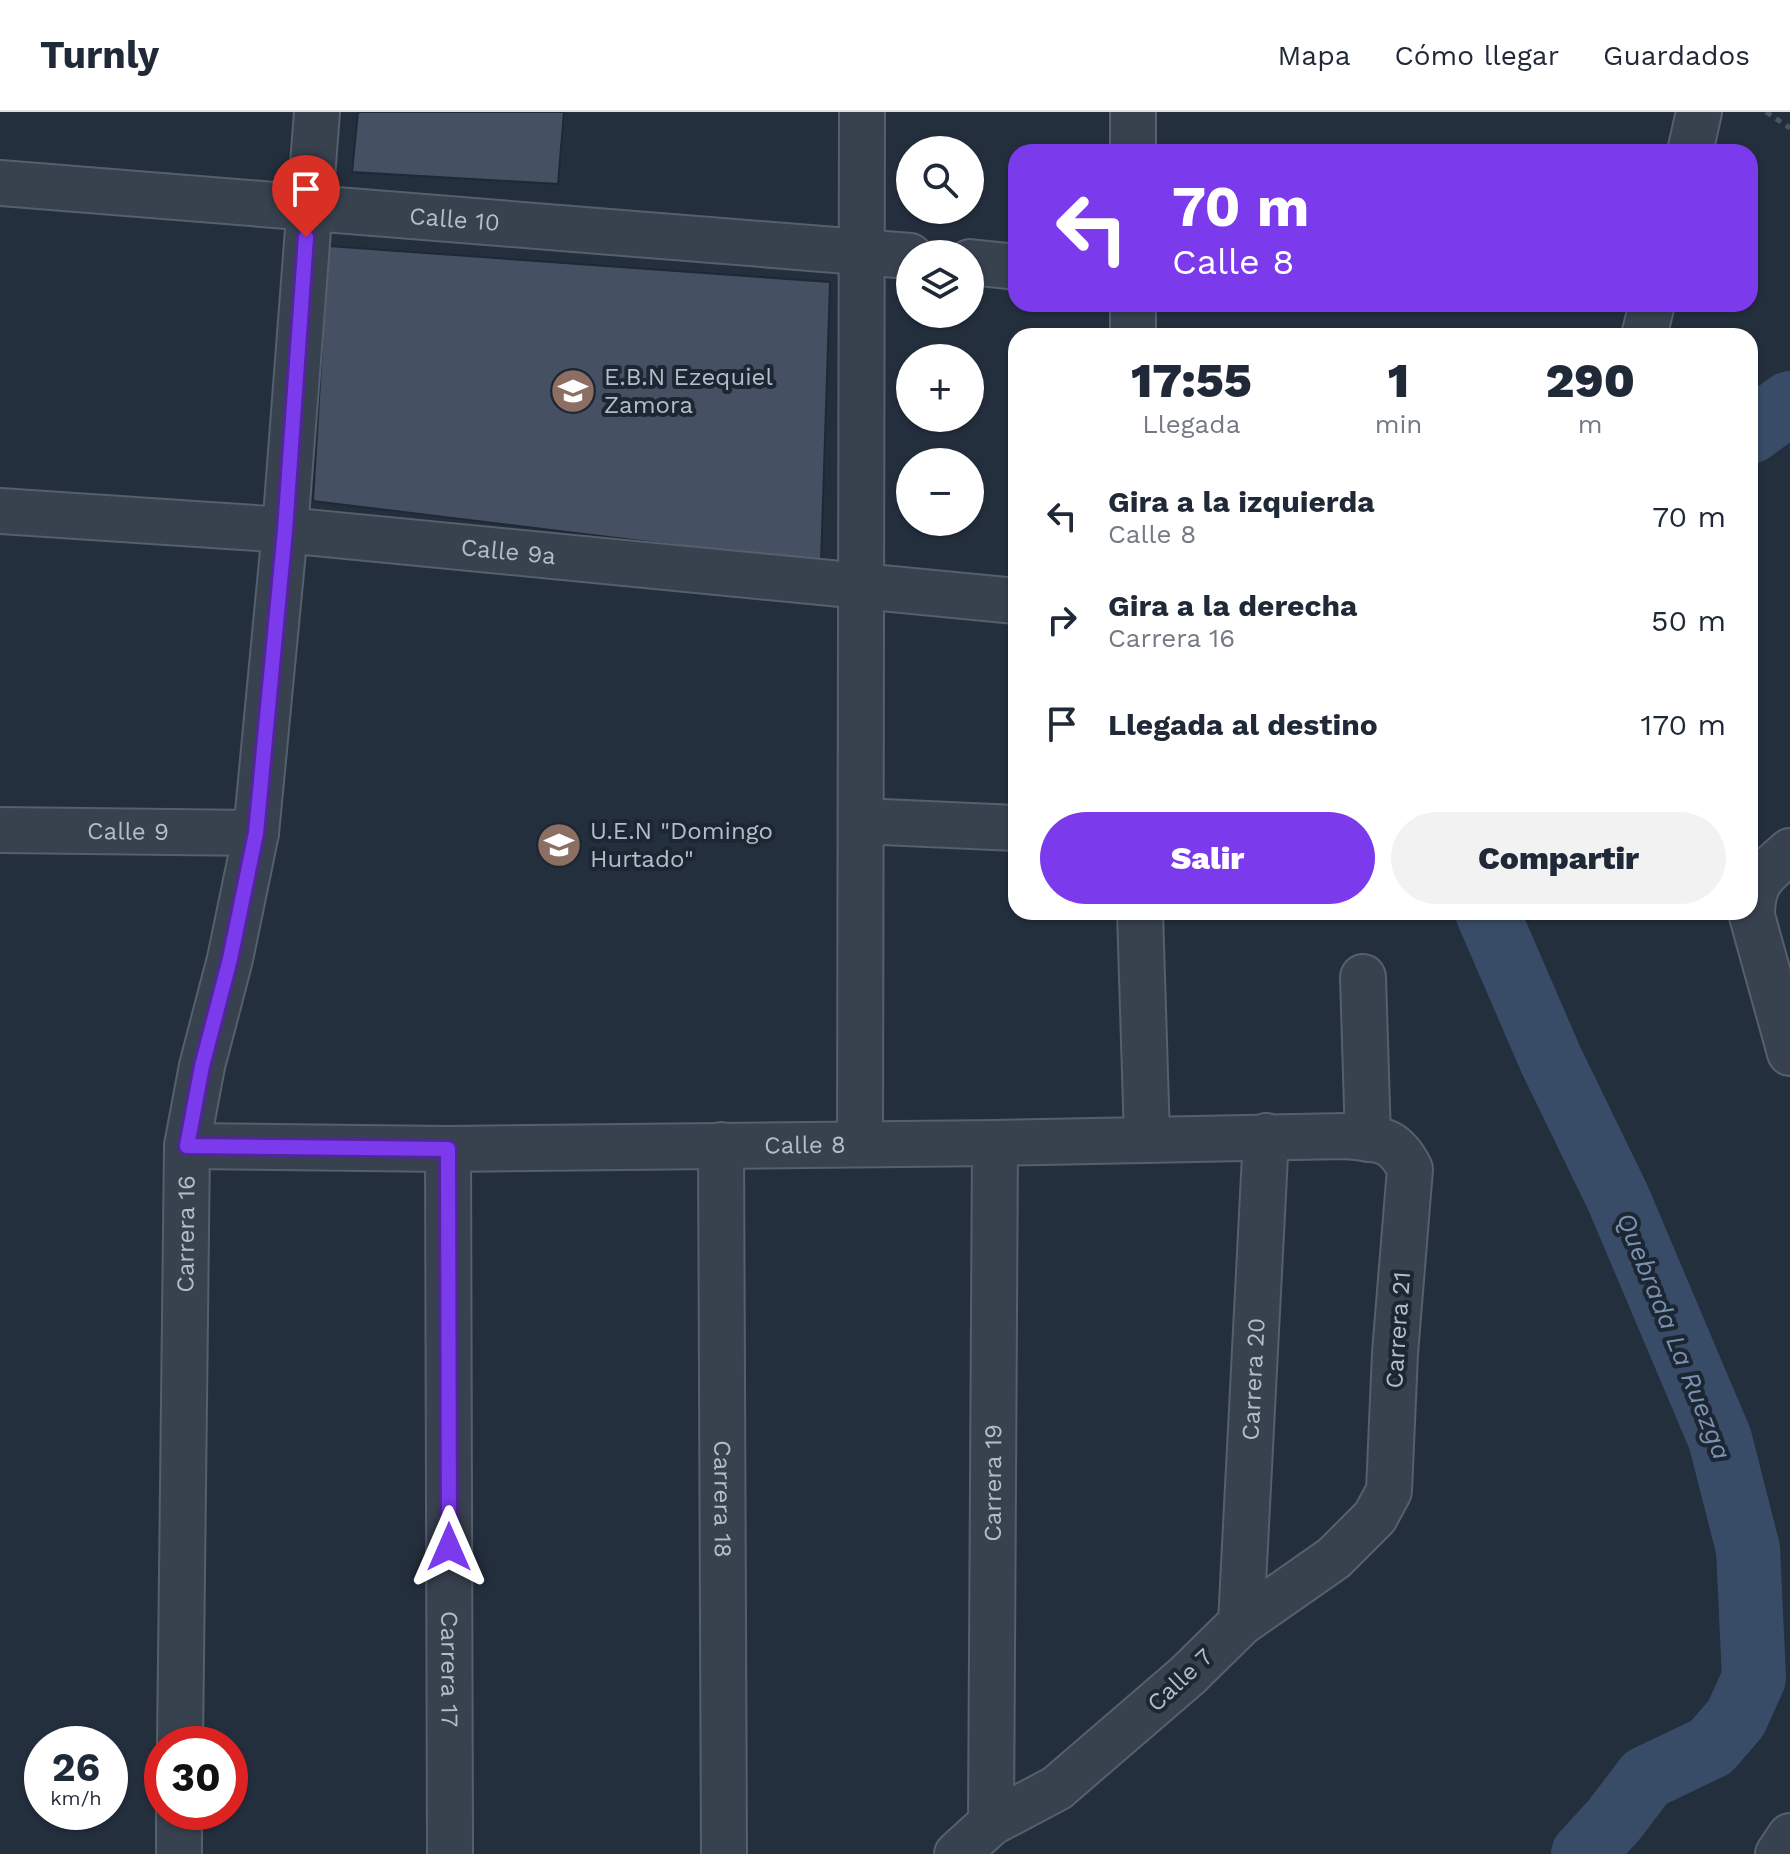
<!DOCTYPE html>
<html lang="es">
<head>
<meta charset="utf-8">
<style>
	body { margin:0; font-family:"Work Sans",sans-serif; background:#f2f2f3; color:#1f2937; height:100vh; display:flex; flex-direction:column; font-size:30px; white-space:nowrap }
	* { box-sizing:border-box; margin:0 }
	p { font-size:26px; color:#747a83 }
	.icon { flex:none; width:44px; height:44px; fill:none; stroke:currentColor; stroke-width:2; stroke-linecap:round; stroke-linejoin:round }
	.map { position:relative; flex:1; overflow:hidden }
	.side { position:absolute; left:1008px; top:216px; width:750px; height:592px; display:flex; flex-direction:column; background:#fff; border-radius:24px; box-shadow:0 2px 6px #0004 }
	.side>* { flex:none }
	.banner { position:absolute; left:1008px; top:32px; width:750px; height:168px; border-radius:24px; box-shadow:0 2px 6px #0004; background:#7c3aed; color:#fff; overflow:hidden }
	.tools { position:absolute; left:896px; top:24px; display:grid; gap:16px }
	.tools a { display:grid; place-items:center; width:88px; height:88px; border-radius:50%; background:#fff; box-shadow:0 2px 6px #0004; font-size:40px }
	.speed { position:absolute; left:24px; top:1614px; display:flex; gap:16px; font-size:40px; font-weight:700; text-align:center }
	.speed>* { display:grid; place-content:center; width:104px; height:104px; border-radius:50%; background:#fff; box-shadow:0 2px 6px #0004; line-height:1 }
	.speed small { font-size:20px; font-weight:400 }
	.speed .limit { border:12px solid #d22; background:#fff; color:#111 }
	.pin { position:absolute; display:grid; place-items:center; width:68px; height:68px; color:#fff; margin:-82px -34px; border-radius:50% 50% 50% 0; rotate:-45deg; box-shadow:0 0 8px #0007 }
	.pin .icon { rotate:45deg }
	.me { position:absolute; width:88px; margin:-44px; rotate:0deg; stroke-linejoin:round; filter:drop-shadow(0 0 6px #0008) }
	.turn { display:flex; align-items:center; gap:28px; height:168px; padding:0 32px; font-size:36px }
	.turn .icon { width:104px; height:104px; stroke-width:2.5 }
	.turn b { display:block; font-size:56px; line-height:68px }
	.eta { display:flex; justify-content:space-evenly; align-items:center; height:136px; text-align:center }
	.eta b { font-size:48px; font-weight:800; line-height:56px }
	.button { display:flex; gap:16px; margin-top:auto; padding:16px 32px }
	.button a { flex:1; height:92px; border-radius:48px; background:#7c3aed; color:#fff; font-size:32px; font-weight:800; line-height:92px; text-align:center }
	.button a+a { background:#f2f2f3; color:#1f2937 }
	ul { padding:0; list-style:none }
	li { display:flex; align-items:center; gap:24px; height:104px; padding:0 32px }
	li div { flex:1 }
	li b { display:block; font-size:30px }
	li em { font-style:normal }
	header { display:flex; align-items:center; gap:48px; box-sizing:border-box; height:112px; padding:0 40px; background:#fff; border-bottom:2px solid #e0e1e3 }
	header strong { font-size:38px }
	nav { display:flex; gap:44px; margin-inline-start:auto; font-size:28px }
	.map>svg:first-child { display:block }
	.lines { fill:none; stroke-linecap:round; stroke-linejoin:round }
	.river { stroke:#394c67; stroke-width:64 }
	.building { fill:#455162; stroke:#1f2835; stroke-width:2 }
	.minor-casing { stroke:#565f6c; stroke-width:48 }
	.path { stroke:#44595c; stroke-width:5; stroke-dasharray:6 6; stroke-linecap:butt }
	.minor { stroke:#38414e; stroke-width:44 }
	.route-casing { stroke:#51269a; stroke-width:20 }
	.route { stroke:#7c3aed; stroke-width:14 }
	.labels { text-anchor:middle; stroke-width:8; stroke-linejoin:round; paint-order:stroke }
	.street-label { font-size:24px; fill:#b4bcc9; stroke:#1d2633 }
	.poi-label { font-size:24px; fill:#b4bcc9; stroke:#1d2633; text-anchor:start }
	.water-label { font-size:26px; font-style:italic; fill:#7c92b1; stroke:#1d2633 }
</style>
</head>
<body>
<header>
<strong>Turnly</strong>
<nav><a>Mapa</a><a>Cómo llegar</a><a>Guardados</a></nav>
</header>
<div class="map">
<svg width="1790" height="1742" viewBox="0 0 1790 1742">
	<rect width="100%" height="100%" fill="#242f3e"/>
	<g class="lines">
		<path class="river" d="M1750,320L1790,291
			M1487,800L1551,948L1618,1086L1720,1327L1748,1437L1754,1566L1736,1606L1711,1635L1646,1666L1614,1708L1583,1742"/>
	</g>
	<path class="building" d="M358,0H564L558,72L352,60Z
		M328,134L830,170L821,451L313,389Z"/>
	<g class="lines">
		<g class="minor-casing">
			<g id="minor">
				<path d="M1133,40V0"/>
				<path d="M1690,40L1699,0"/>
				<path id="s1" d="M0,71L910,144"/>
				<path d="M970,150L1016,155"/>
				<path d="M1133,192V224"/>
				<path d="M1644,224L1652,192"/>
				<path id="s2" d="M0,399L285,418L1016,489"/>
				<path d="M861,709L1016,716"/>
				<path id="s3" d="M0,718L256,721"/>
				<path d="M1790,739C1765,762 1752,767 1752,804L1790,941"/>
				<path d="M1140,800L1147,1026"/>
				<path d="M1363,865L1368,1027"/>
				<path d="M860,1032L862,0"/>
				<path id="s4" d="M721,1033L724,1742"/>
				<path id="s5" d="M187,1034L448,1037L995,1031L1345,1024C1379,1028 1393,1024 1410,1057L1395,1241L1389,1379L1375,1405L1334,1446L1241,1511L1187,1564L1057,1676L991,1711L957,1742"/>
				<path id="s6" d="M448,1037L450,1742"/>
				<path id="s7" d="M1241,1511L1266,1024"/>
				<path id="s8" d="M180,1632L187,1034L202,954L230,847L256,721L285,418L317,0"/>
				<path id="s9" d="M991,1711L995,1031"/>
				<path d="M179,1742V1700"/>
				<path d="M1778,1742L1790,1724"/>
			</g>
		</g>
		<path class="path" d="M1766,0L1790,16"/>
		<use href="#minor" class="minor"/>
	</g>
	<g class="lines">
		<g class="route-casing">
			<path id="route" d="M306,125L285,418L256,721L230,847L202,954L187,1034L448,1037L449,1435"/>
		</g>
		<use href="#route" class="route"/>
	</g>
	<defs>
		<g id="school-disc" transform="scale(2.3)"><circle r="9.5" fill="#8d6e63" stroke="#1d2633"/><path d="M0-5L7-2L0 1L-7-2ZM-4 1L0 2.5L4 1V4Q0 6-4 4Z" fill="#fff"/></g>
	</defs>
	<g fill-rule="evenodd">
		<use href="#school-disc" x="573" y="279"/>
		<use href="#school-disc" x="559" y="733"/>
	</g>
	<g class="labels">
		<g class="street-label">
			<text dy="8" stroke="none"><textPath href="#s1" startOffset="456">Calle 10</textPath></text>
			<text dy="8" stroke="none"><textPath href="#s2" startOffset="510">Calle 9a</textPath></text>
			<text dy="8" stroke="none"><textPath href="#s3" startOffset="128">Calle 9</textPath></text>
			<text dy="8" stroke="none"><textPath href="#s5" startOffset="618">Calle 8</textPath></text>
			<text dy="8" stroke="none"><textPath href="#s8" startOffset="510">Carrera 16</textPath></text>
			<text transform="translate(1398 1218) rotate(-86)" y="8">Carrera 21</text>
			<text dy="8" stroke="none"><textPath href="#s7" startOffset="244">Carrera 20</textPath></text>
			<text dy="8" stroke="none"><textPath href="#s9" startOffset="340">Carrera 19</textPath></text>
			<text dy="8" stroke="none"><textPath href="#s4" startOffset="354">Carrera 18</textPath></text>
			<text dy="8" stroke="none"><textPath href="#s6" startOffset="520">Carrera 17</textPath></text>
			<text transform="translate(1180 1568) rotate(-43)" y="8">Calle 7</text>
		</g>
		<g class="poi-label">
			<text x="604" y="273">E.B.N Ezequiel<tspan x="604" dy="28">Zamora</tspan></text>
			<text x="590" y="727">U.E.N "Domingo<tspan x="590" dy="28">Hurtado"</tspan></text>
		</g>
		<g class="water-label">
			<text transform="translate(1674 1224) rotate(68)" y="9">Quebrada La Ruezga</text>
		</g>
	</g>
</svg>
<div class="tools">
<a><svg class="icon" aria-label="search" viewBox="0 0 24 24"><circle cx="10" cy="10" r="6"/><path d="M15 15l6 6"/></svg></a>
<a><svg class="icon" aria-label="layers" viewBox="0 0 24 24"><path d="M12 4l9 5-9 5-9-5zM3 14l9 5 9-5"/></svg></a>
<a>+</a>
<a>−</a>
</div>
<div class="speed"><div>26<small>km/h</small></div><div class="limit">30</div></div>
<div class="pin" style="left:306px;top:125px;background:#d93025"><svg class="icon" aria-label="arrive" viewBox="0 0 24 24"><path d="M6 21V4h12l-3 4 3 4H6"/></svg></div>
<svg class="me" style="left:449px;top:1435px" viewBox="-20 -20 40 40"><path d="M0-17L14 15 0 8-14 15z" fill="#7c3aed" stroke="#fff" stroke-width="4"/></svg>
<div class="banner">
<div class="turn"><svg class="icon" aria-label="left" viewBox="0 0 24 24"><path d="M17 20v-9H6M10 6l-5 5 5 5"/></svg><div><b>70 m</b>Calle 8</div></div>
</div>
<section class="side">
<div class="eta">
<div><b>17:55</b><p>Llegada</p></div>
<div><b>1</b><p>min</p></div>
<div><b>290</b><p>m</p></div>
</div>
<ul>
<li><svg class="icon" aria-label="left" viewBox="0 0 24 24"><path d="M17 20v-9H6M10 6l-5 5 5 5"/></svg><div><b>Gira a la izquierda</b><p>Calle 8</p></div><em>70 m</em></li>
<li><svg class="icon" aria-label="right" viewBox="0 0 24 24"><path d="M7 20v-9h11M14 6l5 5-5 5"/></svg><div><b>Gira a la derecha</b><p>Carrera 16</p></div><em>50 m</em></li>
<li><svg class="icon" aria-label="arrive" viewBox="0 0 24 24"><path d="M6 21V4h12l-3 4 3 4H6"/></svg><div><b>Llegada al destino</b></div><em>170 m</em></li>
</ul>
<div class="button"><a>Salir</a><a>Compartir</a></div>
</section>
</div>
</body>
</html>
